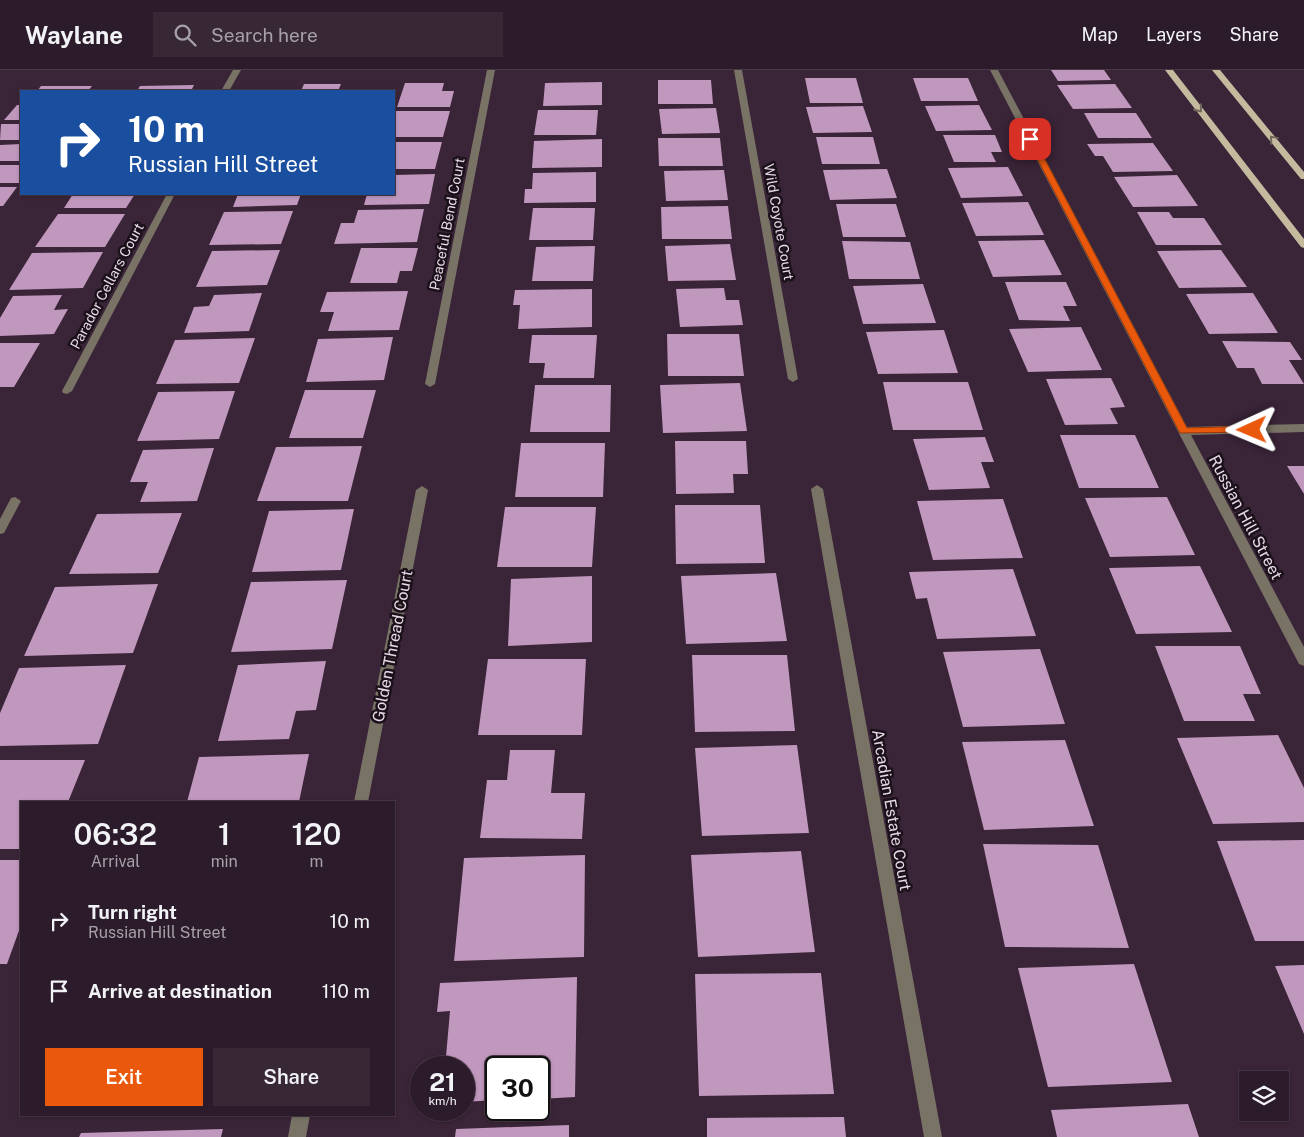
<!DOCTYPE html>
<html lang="en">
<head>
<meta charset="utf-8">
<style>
	body { margin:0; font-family:"Public Sans",sans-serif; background:#382836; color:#f1f3f6; height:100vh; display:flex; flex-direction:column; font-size:19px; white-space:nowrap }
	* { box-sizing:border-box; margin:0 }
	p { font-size:16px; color:#a6a1a8 }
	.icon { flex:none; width:28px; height:28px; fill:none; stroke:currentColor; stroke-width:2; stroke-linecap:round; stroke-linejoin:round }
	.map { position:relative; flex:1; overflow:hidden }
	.side { position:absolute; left:20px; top:731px; width:375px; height:315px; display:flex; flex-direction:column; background:#2c1b2a; border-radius:0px; box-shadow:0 1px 4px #0004,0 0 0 1px #483947 }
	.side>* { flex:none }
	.top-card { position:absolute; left:20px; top:20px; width:375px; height:105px; border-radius:0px; box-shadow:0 1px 4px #0004,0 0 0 1px #483947; background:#1a4fa0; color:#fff; overflow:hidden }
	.buttons { position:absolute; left:1239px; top:1001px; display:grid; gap:10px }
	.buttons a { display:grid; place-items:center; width:50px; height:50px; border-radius:0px; background:#2c1b2a; box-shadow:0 1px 4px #0004,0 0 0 1px #483947; font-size:25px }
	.speed { position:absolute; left:410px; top:986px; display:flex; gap:10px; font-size:25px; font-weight:700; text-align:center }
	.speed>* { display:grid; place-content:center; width:65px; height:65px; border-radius:50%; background:#2c1b2a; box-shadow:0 1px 4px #0004,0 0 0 1px #483947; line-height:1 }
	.speed small { font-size:12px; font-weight:400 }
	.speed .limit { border:2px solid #111; border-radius:8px; background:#fff; color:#111 }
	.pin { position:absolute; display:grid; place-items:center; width:42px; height:42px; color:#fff; margin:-21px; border-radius:10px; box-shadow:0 2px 8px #0006 }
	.me { position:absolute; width:55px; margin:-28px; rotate:269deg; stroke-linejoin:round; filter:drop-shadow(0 0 4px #0008) }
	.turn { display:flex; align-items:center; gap:18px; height:105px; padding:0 25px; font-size:22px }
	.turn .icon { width:65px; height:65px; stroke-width:2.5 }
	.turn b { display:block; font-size:35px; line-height:42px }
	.eta { display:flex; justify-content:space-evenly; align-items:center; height:85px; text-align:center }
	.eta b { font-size:30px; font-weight:600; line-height:35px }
	.action { display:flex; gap:10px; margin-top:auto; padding:10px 25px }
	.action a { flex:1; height:58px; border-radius:0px; background:#ea580c; color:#fff; font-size:20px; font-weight:600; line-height:58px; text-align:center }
	.action a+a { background:#382836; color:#f1f3f6 }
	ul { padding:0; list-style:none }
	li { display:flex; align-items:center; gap:15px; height:70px; padding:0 25px }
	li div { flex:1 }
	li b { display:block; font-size:19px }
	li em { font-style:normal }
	header { display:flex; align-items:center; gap:30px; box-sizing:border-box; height:70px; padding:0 25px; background:#2c1b2a; border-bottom:1px solid #483947 }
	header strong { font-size:24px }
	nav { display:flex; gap:28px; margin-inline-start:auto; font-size:18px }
	.search { width:350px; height:45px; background:#382836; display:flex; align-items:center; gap:12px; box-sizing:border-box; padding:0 18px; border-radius:0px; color:#a6a1a8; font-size:19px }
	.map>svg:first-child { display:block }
	.building { fill:#c097bd }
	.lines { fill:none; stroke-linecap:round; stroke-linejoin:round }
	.minor { fill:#787365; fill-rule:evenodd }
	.major { fill:#c4ba9d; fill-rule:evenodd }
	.oneway { stroke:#70665c }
	.route { fill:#ea580c; stroke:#983908 }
	.labels { text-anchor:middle; stroke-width:5; stroke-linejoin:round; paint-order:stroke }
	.far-street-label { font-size:14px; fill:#e8d9e6; stroke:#1b111a }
	.street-label { font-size:16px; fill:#e8d9e6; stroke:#1b111a }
</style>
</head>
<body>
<header>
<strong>Waylane</strong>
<div class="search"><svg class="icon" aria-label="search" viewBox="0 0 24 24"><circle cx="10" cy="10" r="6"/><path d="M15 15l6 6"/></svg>Search here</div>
<nav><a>Map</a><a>Layers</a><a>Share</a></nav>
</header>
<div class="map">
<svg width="1304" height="1067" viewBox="0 0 1304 1067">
	<rect width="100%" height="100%" fill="#3a2438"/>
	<path class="building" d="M1051,0H1104L1111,10L1058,11Z
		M805,8H856L863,33H810Z
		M913,8H968L978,31H921Z
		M658,10H711L713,34H658Z
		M602,12V35L543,36L545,13Z
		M405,13H444L442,21H454L450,37H397Z
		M304,14H341L338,21H301Z
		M1115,14L1132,38L1073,39L1057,15Z
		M194,15L191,21H137L140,16Z
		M41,16H92L88,21H37Z
		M17,35H21V50H4Z
		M979,35L992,60L936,61L925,36Z
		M863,36L872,62L813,63L806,37Z
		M716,38L720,63L662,64L659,39Z
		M538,40H598L596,65H534Z
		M394,41H450L443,67H394Z
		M1084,43H1136L1152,68H1098Z
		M1,54H21V70H0Z
		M943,65H995L1002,82H991L996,92H954Z
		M816,67H873L880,94H822Z
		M658,68H720L723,96H659Z
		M602,69V97L532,98L534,71Z
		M394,72H442L435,99H394Z
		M1153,73L1173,101L1113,102L1103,86H1095L1087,74Z
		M21,74V91H0V75Z
		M0,95H21L20,113H0Z
		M1008,97L1023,126L961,128L948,98Z
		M887,99L897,128L830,130L823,100Z
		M724,100L728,130L666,131L664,101Z
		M596,102V132L524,133L525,119H532L533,103Z
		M435,104L429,134L364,135L367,124H394V105Z
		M1177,105L1198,136L1133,137L1114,107Z
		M0,117H17L3,136H0Z
		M73,124H135L126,138H64Z
		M238,124H301L297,135L233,137Z
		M1028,132L1044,165L976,166L962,133Z
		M836,134H896L906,167H843Z
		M728,136L732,169H662L661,137Z
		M533,138H595L593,170H529Z
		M424,139L417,172L334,174L341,153H354L358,140Z
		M293,141L281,174L209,175L224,142Z
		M1137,142H1169L1173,148H1204L1222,175H1156Z
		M58,144H125L105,177H35Z
		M1044,170L1062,205L993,207L978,171Z
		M842,171L910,172L920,209H849Z
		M730,174L736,210L668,211L665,176Z
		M595,176L593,211H532L536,177Z
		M361,178H418L412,201H400L397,213H350Z
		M280,180L267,215L196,217L212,181Z
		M1221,180L1247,217L1179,218L1157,181Z
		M103,182L83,218L9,220L32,183Z
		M1005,212H1066L1077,236H1063L1070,251L1019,250Z
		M923,214L936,253L863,254L853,216Z
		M724,218L726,230H739L743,255L680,257L676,219Z
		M592,219V257L518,259L520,235H513L515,220Z
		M408,221L399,260L328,261L334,242H320L327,222Z
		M262,223L249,261L184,263L194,237L209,236L214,225Z
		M1253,223L1278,263L1209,264L1186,224Z
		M62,225L54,240L68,239L54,264L0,266V248L13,226Z
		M1081,257L1102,300L1028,302L1009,259Z
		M944,260L958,303L878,304L866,262Z
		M667,264H739L744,306H668Z
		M532,265H597L594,308H543L545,293H529Z
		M393,267L384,310L306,312L318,269Z
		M255,268L239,313L156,314L175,270Z
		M1222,271L1290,272L1302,290H1289L1304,314H1262L1254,298H1237Z
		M0,273H40L14,317H0Z
		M1111,308L1125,337L1110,338L1118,354L1065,355L1046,309Z
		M883,312H968L983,360H893Z
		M740,313L747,361L663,363L660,315Z
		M535,315H611L610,362H530Z
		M305,320H376L363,368H289Z
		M235,321L219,369L137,371L158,322Z
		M1060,365H1135L1159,418H1079Z
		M985,367L994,392H981L990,418L929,420L913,369Z
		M675,371H746L748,404H733L734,423L676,424Z
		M521,373H605L603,427H515Z
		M362,376L348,431H257L276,377Z
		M214,378L197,431L140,432L148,412H130L143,380Z
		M1287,396H1304V424Z
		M1167,427L1195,485L1110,487L1085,428Z
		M1003,429L1023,488L933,490L917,431Z
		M675,435H760L765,493L676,494Z
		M505,437H596L592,497H497Z
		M354,439L341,500L252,502L269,441Z
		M182,443L158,503L69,504L97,444Z
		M1200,496L1232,562L1136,564L1109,498Z
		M1013,499L1036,566L937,569L927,528L916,529L909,502Z
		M776,503L787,571L686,574L681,506Z
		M592,506V572L508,576L511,509Z
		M347,510L332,579L231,582L251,512Z
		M158,514L133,583L24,586L55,517Z
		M1155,576H1240L1261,624H1243L1255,651H1184Z
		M1040,579L1065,654L963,657L943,582Z
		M692,585H787L795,661L695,662Z
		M488,589H586L582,665H478Z
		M326,591L316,640L296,641L289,669L218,671L238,595Z
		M126,595L98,674L0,676V643L19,598Z
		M1278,665L1304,718V752L1213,754L1177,668Z
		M1065,670L1094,756L984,760L962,672Z
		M797,675L809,763L702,766L695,678Z
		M510,680H555L551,723H585L582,769L480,768L487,710H507Z
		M309,684L299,732H187L199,687Z
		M0,690H85L68,732H21V779H0Z
		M1304,770V871H1255L1217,771Z
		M983,774L1098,775L1129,878L1005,877Z
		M801,781L815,882L698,887L691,785Z
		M585,785L584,887L454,891L464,788Z
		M0,790H21V855L7,894H0Z
		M1134,894L1172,1012L1048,1017L1018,898Z
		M1304,895V964L1275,896Z
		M821,903L834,1024L699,1026L695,904Z
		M577,907L575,1027L539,1029V998H496V1030L464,1032V998H445L450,941L437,942L440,913Z
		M1188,1034L1199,1067H1057L1051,1040Z
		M844,1047L846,1067H707V1048Z
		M569,1055V1067H455L456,1059Z
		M223,1059L221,1067H79L81,1063Z"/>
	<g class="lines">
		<path class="minor" d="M233,0H241L229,21H221Z
			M487,0H495L435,314L430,317L425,314Z
			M734,0H742L798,309L793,312L788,309Z
			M990,0H998L1187,357L1304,354V362L1191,365L1304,577V596L1299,594Z
			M167,124H175L72,321L67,324L63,323L62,321Z
			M817,415L823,419L942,1067H924L811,419Z
			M422,416L428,420L368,732H354L416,420Z
			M15,427L21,431L4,463L0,464V449L11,428Z
			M292,1045H310L306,1067H288Z"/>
		<path class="major" d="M1165,0H1173L1304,169V178L1301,177Z
			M1212,0H1220L1304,102V109H1301Z"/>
	</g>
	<defs><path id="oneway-chevron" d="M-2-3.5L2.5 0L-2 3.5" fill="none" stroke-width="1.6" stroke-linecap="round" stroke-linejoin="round" transform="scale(1.25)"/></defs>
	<g class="oneway">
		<use href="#oneway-chevron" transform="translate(1199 39) rotate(52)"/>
		<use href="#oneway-chevron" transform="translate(1273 69) rotate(-130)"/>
	</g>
	<path class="route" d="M1028,67L1034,69L1187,358L1252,356L1257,360L1256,362L1180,363L1027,69Z"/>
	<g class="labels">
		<g class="far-street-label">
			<text transform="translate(779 152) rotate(80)" y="5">Wild Coyote Court</text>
			<text transform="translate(447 154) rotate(-79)" y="5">Peaceful Bend Court</text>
			<text transform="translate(107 216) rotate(-62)" y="5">Parador Cellars Court</text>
		</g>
		<g class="street-label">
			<text transform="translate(1246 447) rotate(62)" y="6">Russian Hill Street</text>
			<text transform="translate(392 576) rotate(-79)" y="6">Golden Thread Court</text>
			<text transform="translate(892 740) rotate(80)" y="6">Arcadian Estate Court</text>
		</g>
	</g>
</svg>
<div class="buttons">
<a><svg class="icon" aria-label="layers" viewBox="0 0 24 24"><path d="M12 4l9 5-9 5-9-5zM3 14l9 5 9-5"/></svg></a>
</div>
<div class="speed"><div>21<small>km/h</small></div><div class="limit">30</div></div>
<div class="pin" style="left:1030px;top:69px;background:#d93025"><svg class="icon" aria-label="arrive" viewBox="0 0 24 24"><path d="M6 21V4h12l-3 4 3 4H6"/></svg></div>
<svg class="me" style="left:1252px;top:360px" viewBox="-20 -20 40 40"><path d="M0-17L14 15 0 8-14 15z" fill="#ea580c" stroke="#fff" stroke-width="4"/></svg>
<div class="top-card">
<div class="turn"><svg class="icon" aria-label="right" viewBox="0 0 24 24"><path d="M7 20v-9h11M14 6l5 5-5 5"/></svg><div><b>10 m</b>Russian Hill Street</div></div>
</div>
<section class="side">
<div class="eta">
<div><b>06:32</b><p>Arrival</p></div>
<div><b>1</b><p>min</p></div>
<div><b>120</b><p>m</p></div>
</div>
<ul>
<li><svg class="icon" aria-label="right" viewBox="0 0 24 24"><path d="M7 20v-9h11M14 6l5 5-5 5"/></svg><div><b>Turn right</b><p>Russian Hill Street</p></div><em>10 m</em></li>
<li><svg class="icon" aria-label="arrive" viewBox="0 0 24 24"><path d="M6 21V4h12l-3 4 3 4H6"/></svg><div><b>Arrive at destination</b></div><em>110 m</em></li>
</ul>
<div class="action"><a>Exit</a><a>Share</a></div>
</section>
</div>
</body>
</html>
